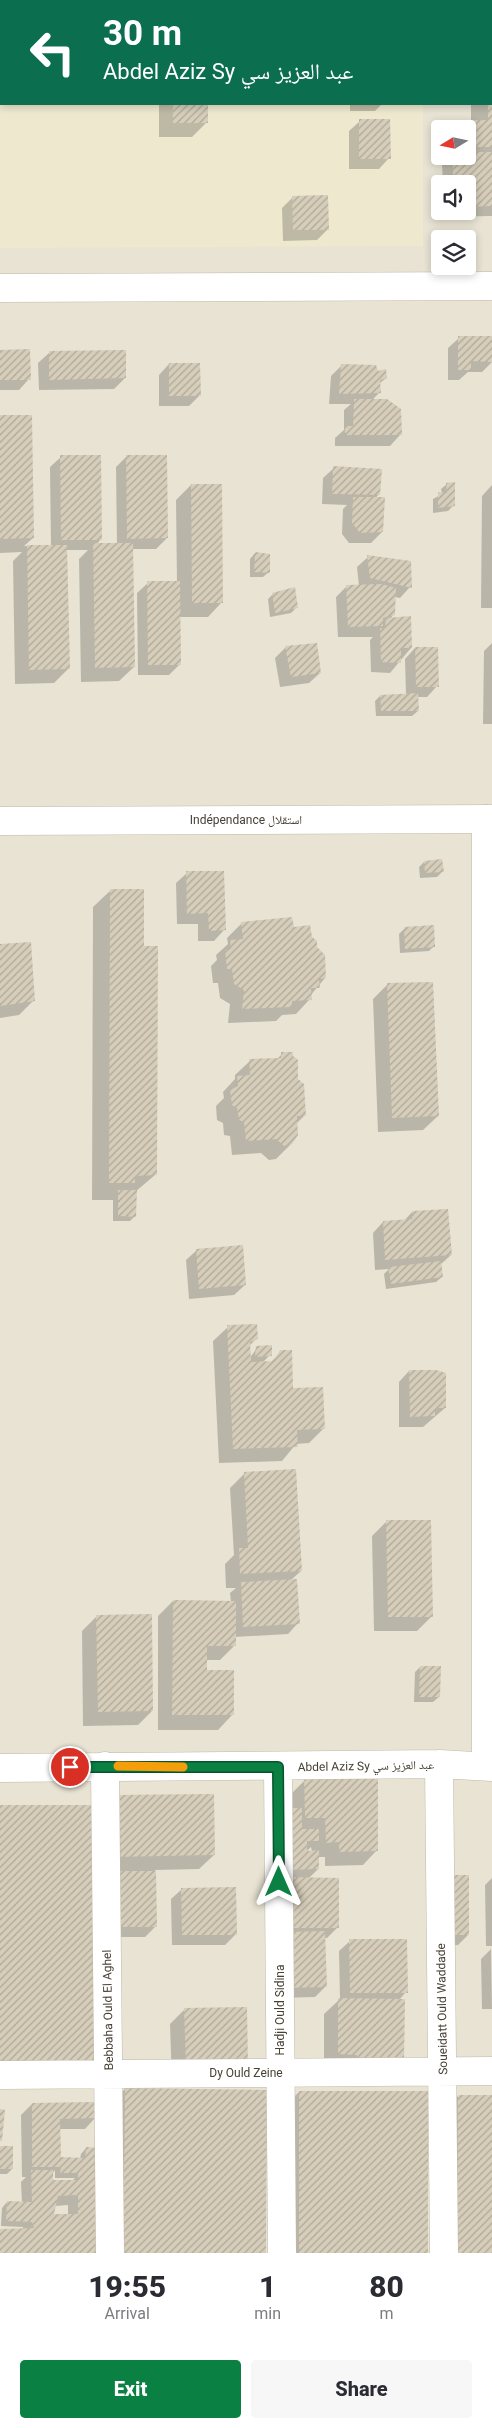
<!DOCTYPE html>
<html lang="en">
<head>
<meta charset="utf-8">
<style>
	body { margin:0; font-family:Roboto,"Noto Naskh Arabic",sans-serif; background:#f7f7f7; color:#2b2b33; height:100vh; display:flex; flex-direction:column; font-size:19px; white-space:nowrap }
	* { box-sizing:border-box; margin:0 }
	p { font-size:16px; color:#7c7c81 }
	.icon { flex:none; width:28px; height:28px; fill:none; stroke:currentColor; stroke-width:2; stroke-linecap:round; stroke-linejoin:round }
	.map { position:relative; height:2253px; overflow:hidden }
	.drawer { display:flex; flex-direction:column; background:#fff; flex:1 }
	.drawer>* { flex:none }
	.guide { position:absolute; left:0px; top:0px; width:492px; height:105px; box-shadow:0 2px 8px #0003; background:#0b6e4f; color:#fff; overflow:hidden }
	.needle { width:32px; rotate:260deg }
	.fabs { position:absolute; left:431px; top:120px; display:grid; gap:10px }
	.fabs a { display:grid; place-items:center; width:45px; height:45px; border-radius:5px; background:#fff; box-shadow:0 2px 8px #0003; font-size:25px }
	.pin { position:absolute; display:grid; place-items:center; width:42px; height:42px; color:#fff; margin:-21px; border:2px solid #fff; border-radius:50%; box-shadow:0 1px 5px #0007 }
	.me { position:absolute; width:55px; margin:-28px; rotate:0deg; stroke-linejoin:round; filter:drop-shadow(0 0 4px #0008) }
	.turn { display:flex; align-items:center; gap:18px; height:105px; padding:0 20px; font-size:22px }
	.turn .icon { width:65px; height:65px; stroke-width:2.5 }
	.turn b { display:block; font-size:35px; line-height:42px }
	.eta { display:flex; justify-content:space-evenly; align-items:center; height:85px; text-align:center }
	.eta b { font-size:30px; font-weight:800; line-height:35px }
	.action { display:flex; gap:10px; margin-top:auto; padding:10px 20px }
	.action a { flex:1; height:58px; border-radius:5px; background:#0b8043; color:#fff; font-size:20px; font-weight:800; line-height:58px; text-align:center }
	.action a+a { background:#f7f7f7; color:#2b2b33 }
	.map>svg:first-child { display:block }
	.residential { fill:#e8e3d3; fill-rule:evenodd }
	.education { fill:#eee8ce }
	.shadow { fill:#0003; fill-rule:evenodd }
	.building { fill:url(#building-hatch); fill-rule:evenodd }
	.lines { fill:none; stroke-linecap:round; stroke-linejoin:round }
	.minor-casing { stroke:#c0b9a8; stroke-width:29 }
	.tertiary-casing { stroke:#c0b9a8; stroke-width:29 }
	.minor { stroke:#fff; stroke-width:28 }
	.tertiary { stroke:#fff; stroke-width:28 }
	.route-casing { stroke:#07532c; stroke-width:12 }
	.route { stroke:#0b8043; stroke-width:9 }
	.slow { stroke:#f59e0b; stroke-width:9 }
	.labels { text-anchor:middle; stroke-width:5; stroke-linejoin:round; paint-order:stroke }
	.street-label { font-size:12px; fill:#474135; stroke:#fff }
</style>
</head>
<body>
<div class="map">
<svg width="492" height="2253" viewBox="0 0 492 2253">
	<defs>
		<pattern id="building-hatch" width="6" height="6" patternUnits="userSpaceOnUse" patternTransform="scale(1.25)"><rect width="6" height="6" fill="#d6cdba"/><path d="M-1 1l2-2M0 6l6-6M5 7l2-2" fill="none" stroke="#afa898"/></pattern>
	</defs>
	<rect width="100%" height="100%" fill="#f4f1e6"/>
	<path class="residential" d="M0,0H492V2253H0ZM1,1H491V104H1ZM440,129H468V156H440ZM440,184H468V211H440ZM440,239H468V266H440Z"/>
	<path class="education" d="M0,0H424L1,1V104H423V246L0,248Z"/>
	<path class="shadow" d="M348,0H388V1H348Z
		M437,0H492V216L443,217V211H468V184H443L442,164H433L432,139L440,132V156H468V129H443L450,122H471V104H491V1Z
		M159,104H207V122L192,137H159Z
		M350,104H382L375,111H350Z
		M360,121L389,158L379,169H349V131Z
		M293,197L327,230L317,240L283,241L282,208Z
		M459,338H492V362L482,372H468L459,380H448V348Z
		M0,351L29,379L19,390H0Z
		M49,353L125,378L114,389L39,390L38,363Z
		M169,364L200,395L189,406H159V375Z
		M341,366L386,378L379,384V393L372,400L400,435L390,446H335V438L344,430V410L351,404H329L331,376Z
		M0,416L33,538L24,546H51L50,467L61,457L101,539L96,545L117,544L116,467L126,457L167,538L156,549H132L134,667L119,681L81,682L79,559L88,550H66L68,669L54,683L15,684L13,561L22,552L0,553Z
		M334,468L379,494L375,499L382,532L371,543H349L342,534L343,509L347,505L322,504L323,478Z
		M447,484L453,506L448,511L433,513V499L442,494L441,489Z
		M191,485L222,602L208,617H180V664L169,675H138L137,593L148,583L177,582L176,500Z
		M492,485V608H481L482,496Z
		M255,553L269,572L263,577H250V559Z
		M368,557L410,587L400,598L395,597L394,614L390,619L411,648L390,673L371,672L370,640L373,637H338L336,597L346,587L359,586L357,567Z
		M273,594L296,608L291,613L270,617L268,599Z
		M492,643V724H483L484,651Z
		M286,647L320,673L309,683L280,687L275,658Z
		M415,648L437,686L427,697H417L418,711L412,716H376L375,701L380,696L406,695L405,659Z
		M424,862L442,872L437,877L420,878L419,867Z
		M187,873L224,930L214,941H198V924H177L176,883Z
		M111,890L143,947L155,1175L135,1192V1216L130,1221H113V1200H92L93,907Z
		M242,923L292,929L310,937L325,978L310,996V999L296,1014L282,1015L276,1021L228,1023L230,1004L220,998L218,983H213L211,966L217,960L216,955L228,944L227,938Z
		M404,929L434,946L429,951L400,953L399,934Z
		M0,945L34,1000L19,1015L0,1018Z
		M387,985L438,1116L423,1130L378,1132L373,999Z
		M282,1054L297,1079L305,1115L296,1124L291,1144L276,1159L269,1160L261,1153L232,1155L230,1136L224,1135L223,1123L217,1120L216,1106L224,1098L223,1092L235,1079V1075L250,1061L276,1060Z
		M412,1212L451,1255L440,1265L442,1277L436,1282L386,1289L384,1274L389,1269L375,1270L373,1233L383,1222L404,1221Z
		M197,1250L245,1285L234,1295L189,1299L186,1260Z
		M228,1327L257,1338L249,1346V1359L257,1348L270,1355L262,1363H270L281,1352L292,1389L324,1428L309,1443L296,1444L282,1461L219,1463L213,1341Z
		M409,1371L445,1408L423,1427H399V1382Z
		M245,1473L301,1571L291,1580L298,1623L288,1634L234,1637V1646L220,1660H206V1671L232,1715L218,1730H158V1616L173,1601L231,1602L230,1593L236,1588H226L225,1564L234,1555L230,1488Z
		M387,1521L432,1616L417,1631H374L372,1536Z
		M97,1616L152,1711L138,1725L83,1726L82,1631Z
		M420,1667L439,1697L433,1702H414L415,1672Z
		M305,1780L377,1850L363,1865L325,1866V1857H318V1869L308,1879L338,1927L327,1938H324L326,1986L315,1997L275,1998L290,1795ZM311,1847L312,1852H306Z
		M102,1806L214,1855L199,1869L155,1870L156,1926L145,1937H103L0,1807Z
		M492,1878V1946H486L485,1885Z
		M436,1887L468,1935L458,1945H437Z
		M182,1889L236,1934L225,1945H172L171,1899Z
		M350,1941L406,1992L399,2000L403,2062L324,2069V2014L340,1999L339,1951Z
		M491,1949L492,2009H482L481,1959Z
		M245,2008L172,2083L170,2024L185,2009Z
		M125,2089L264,2253H0V2230H23V2227L1,2226L2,2208L7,2202L22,2203L21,2182L26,2177H22L21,2115L32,2104L95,2118L85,2129H59V2160L80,2159L81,2154L86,2148L103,2149L108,2107ZM55,2170V2178H75L71,2182L52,2181V2174ZM68,2205V2215H52L55,2206Z
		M299,2092L426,2253H282V2109Z
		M458,2096L492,2097V2253H440L441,2114Z
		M0,2147L12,2169L7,2174H0Z"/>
	<path class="building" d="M173,104H208V123H173Z
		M488,104H492V147H468V129H449V121L488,120Z
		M359,119H390L391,159H359Z
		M468,152H492V206L468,207V184H453V156H468Z
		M328,195L329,230H293L292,196Z
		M458,336H492V362L471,361V370H458Z
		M30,349L31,380H0V350Z
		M126,350V378L49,380V351Z
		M169,363H200L201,396H169Z
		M341,364L376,365L378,371L386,369L387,378L380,380L381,393L339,394Z
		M354,399H387L401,409L402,435H345V426H353Z
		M0,415H32L34,538L0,539Z
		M60,455H101L102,540H61Z
		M126,455H167L168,538L127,539Z
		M333,466L382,469L380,495L332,494Z
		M455,482V506L438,508V492L447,493L446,483Z
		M191,484H222L223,603H192Z
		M353,497H385L383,532L360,533L352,523Z
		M93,543H133L135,667L95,668Z
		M27,545H67L70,669L29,670Z
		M255,552L270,554V573L254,572Z
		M367,555L411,561L412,588L370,578Z
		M147,581H180L181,665H148Z
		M382,584L396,588L395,615L383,618V626L348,627L346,585Z
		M295,587L298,608L275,613L272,593Z
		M411,616L412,648H401V663L381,662L380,628L385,629L386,618Z
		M317,643L321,673L291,677L285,646Z
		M415,647H438L439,687H416Z
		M418,693L419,711H381L380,695Z
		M442,859L444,872L425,873L424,861Z
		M186,871H224L226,930L209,931L208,913L187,914Z
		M110,889H144V946H158L157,1175L135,1176V1183H109Z
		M292,917L294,927L310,925L312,937L317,941V947L325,955L326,978L319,979L320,988H311L312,1000L292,1001V1007L242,1009L244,990L234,984L232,969H227L225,950L231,949L230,940L243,939L241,922Z
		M434,925L435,947L405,949L404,927Z
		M31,942L35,1001L0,1006V944Z
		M433,982L439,1116L392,1118L387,983Z
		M281,1052H293V1056L298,1060V1079L304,1084L306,1116H297L298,1135L292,1144L284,1146L276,1139L246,1141L244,1122L239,1120L237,1108L232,1105L230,1090L238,1086L237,1076L250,1075L249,1059L281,1058Z
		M118,1190H137L136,1217L118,1216Z
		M448,1209L452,1255L385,1260L383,1221L412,1219V1211Z
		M243,1245L246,1285L199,1289L196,1249Z
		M441,1261L443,1277L391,1284L388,1267Z
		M257,1324L258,1339L250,1342L251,1362L274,1361L280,1350H292L293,1388L323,1387L325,1429L297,1430L298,1447L233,1449L227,1325Z
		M272,1345V1356L255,1357L256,1346Z
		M409,1370H436L446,1373V1408H435V1416L410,1417Z
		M296,1469L302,1571L240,1574L239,1548H248L244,1472Z
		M386,1520H431L433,1617H388Z
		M297,1579L300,1624L243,1627L241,1582Z
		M173,1600L236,1601V1646H207V1670H234V1715H172Z
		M152,1614L153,1711L98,1712L96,1615Z
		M420,1666H441L440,1697H419Z
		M378,1778V1851L339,1852V1842L326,1843L325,1818H305L304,1779Z
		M214,1794L215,1855L114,1857L113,1795Z
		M0,1805H103L105,2069L0,2070Z
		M282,1808H302V1829H319V1841H307V1851L319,1850V1869L284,1870Z
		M112,1871H156L157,1927H113Z
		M446,1875H469V1935H447Z
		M286,1877L339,1878V1928H287Z
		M236,1887L237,1935H182L181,1888Z
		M325,1931L327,1987L285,1988L283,1932Z
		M349,1939H407L408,1993H350Z
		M338,1998L405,1999L404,2062H356L357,2055L338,2054Z
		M247,2007L248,2067L186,2068L184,2008Z
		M125,2088L267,2090L266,2253H123Z
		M299,2091H428V2253H299Z
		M458,2095H492V2253H457Z
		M96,2102L97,2118L60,2119L61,2157L85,2158L86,2147L105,2148V2253H0V2229L34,2228L32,2222L6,2221L7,2201L32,2202L31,2170H53V2180H78V2173H60L61,2167H32V2103ZM78,2195V2214H54L58,2196Z
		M0,2109L5,2110L2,2141H0Z
		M0,2146H13V2169H0Z"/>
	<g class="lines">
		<g class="minor-casing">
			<path id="minor" d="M0,288L492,286
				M486,819V1766
				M439,1764L444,2253
				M105,1766L110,2253
				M278,1767L282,2253
				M0,1768L439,1764L492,1767
				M0,2075L492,2071"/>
		</g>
		<g class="tertiary-casing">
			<path id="tertiary" d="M0,821L492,819"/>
		</g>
		<use href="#minor" class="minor"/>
		<use href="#tertiary" class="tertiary"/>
	</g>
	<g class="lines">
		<g class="route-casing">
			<path id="route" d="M70,1767H278L279,1882"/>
		</g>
		<use href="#route" class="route"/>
		<path class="slow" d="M118,1766L183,1767"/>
	</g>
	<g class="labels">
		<g class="street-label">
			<text x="246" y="824">Indépendance استقلال</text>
			<text transform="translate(366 1766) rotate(-1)" y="4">Abdel Aziz Sy عبد العزيز سي</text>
			<text transform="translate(442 2009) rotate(-91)" y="4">Soueidatt Ould Waddade</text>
			<text transform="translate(108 2010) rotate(-91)" y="4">Bebbaha Ould El Aghel</text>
			<text transform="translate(280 2010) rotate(-90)" y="4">Hadji Ould Sidina</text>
			<text x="246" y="2077">Dy Ould Zeine</text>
		</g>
	</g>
</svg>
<div class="fabs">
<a><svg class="needle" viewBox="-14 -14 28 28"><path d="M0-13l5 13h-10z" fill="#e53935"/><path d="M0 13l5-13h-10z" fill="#7c7c81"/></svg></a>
<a><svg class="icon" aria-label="sound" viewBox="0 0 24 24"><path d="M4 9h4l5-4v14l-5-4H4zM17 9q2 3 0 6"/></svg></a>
<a><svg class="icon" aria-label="layers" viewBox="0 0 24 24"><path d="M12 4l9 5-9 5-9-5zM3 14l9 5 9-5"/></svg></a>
</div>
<div class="pin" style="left:70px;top:1767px;background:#d93025"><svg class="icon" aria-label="arrive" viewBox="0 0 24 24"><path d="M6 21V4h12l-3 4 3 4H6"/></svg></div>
<svg class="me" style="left:279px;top:1882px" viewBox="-20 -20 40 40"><path d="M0-17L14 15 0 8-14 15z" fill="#0b8043" stroke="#fff" stroke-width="4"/></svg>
<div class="guide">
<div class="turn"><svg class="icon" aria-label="left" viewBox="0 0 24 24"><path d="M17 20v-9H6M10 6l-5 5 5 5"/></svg><div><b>30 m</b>Abdel Aziz Sy عبد العزيز سي</div></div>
</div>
</div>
<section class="drawer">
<div class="eta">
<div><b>19:55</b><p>Arrival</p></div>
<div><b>1</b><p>min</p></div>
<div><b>80</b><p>m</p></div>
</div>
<div class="action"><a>Exit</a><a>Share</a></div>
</section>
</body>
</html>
